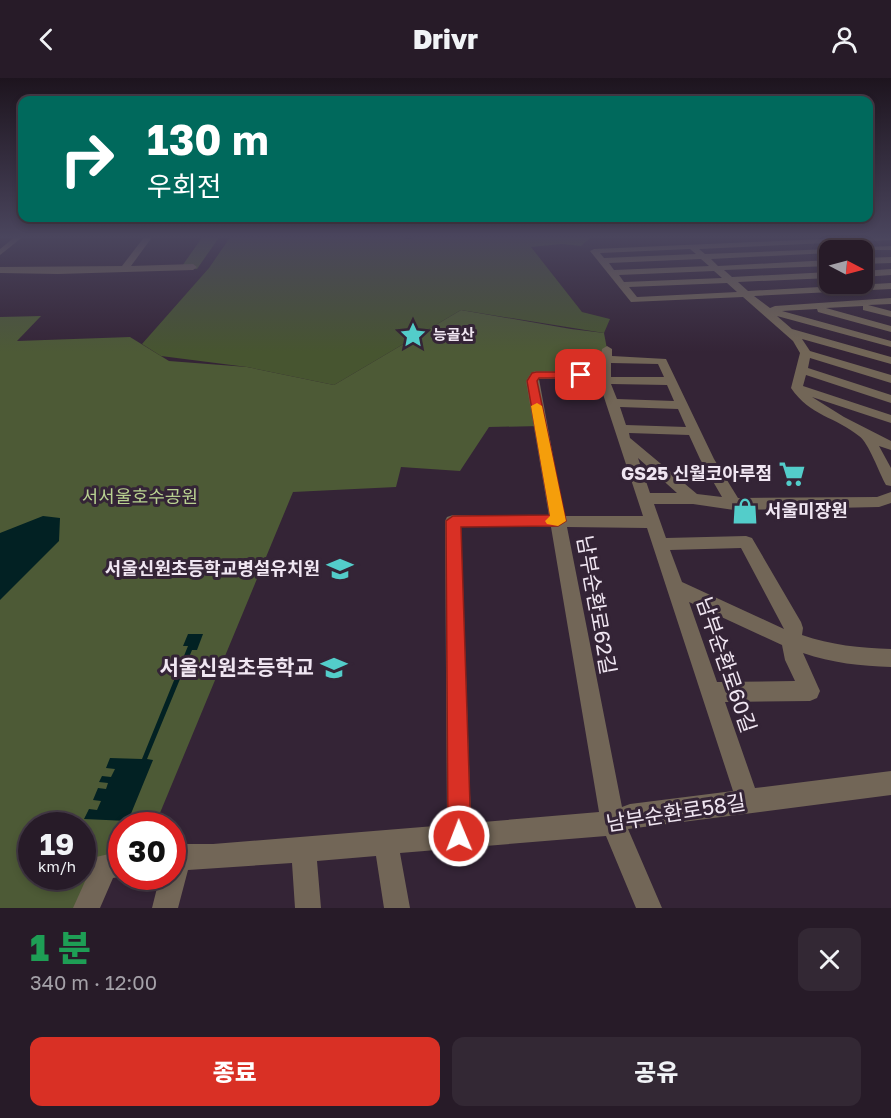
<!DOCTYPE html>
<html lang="ko">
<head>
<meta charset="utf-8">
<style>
	body { margin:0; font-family:"Golos Text","Noto Sans KR",sans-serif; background:#332834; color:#f1f3f6; height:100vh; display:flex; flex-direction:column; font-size:22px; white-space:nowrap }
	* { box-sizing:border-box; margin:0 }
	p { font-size:20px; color:#a4a1a8 }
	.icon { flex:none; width:33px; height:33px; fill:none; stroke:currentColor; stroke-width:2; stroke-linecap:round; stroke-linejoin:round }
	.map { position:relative; height:830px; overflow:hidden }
	.sheet { display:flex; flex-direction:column; background:#271b28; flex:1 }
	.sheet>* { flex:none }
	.top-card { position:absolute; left:18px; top:18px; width:855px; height:126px; border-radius:12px; box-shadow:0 3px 9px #0003,0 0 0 2px #433945; background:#00695c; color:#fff; overflow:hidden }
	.needle { width:39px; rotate:96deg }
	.fabs { position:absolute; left:819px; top:162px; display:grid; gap:12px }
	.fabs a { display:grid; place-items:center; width:54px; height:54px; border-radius:12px; background:#271b28; box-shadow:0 3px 9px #0003,0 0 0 2px #433945; font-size:30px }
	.speed { position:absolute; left:18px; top:734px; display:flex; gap:12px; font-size:30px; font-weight:700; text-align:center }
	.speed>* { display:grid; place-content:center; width:78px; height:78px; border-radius:50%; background:#271b28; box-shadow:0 3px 9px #0003,0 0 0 2px #433945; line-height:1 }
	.speed small { font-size:15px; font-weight:400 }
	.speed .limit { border:9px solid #d22; background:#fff; color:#111 }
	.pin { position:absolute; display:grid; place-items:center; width:51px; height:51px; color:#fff; margin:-26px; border-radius:12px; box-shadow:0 3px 9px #0006 }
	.me { position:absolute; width:66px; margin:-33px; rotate:359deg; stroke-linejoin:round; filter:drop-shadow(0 0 4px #0008) }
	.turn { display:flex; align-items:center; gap:21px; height:126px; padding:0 30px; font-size:27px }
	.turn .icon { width:78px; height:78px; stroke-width:2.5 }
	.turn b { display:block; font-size:42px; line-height:51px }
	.round { display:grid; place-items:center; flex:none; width:63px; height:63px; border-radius:12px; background:#332834 }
	.summary { display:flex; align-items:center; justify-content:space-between; height:102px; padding:0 30px }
	h1 { font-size:36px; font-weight:800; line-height:45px; color:#1e9e55 }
	.action { display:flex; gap:12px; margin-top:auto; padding:12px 30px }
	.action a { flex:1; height:69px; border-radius:12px; background:#d93025; color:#fff; font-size:24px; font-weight:800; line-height:69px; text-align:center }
	.action a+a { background:#332834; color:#f1f3f6 }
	header { display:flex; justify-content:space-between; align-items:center; height:78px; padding:0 30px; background:#271b28; font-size:27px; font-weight:800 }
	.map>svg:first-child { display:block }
	.green { fill:#4d5a36; fill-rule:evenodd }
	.forest { fill:#475530 }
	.water { fill:#022123 }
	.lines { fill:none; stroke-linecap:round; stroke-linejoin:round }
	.minor { fill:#726657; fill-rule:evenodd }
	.route { fill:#d93025; stroke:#8d1f18; stroke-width:1.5 }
	.slow { fill:#f59e0b }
	.labels { text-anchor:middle; stroke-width:6; stroke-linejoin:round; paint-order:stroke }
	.far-poi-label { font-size:15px; font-weight:bold; fill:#f0e6f2; stroke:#342436; text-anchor:start }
	.poi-label { font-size:18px; font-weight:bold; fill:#f0e6f2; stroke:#342436; text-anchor:end }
	.park-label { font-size:18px; fill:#b9d291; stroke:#342436 }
	.near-street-label { font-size:21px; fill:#f0e6f2; stroke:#342436 }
	.near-poi-label { font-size:21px; font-weight:bold; fill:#f0e6f2; stroke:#342436; text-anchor:end }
</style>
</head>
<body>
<header><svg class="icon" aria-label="back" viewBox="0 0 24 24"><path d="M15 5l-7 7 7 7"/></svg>Drivr<svg class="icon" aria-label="person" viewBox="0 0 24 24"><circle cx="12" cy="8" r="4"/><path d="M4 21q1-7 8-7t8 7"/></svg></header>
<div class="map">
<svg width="891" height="830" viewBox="0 0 891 830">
	<rect width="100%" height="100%" fill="#342436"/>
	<path class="green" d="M203,158H220L197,191H180Z
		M461,232L571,251L604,255L607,271L604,297H535L540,348L489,349L460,393L401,389L396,409L293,414L155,747H122L121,775L84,830H0V239L41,238L17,263L130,259L169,283L247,289L334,307ZM32,747H82V798H32Z"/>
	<path class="forest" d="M231,158H392L409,161L422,158H592L581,168L562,166L531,169L582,234L610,241L604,255L461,232L334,307L247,289L161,278L142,266L209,190Z"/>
	<path class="water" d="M43,438L60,440L59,463L0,522V455Z
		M188,556H203L197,572H192L147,681L153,682L128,743L84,741L89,731L97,732L101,723L93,722L98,710L106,711L108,705L99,704L102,698L111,699L115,691L106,690L110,680L142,681L188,568H183Z"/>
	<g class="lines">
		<path class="minor" d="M16,158H24L0,177V171Z
			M145,158H153L131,188L193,186L197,189L193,192L58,196L0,195V189L122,188Z
			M891,158V162L699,171L705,176L830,171L834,172H830V175L711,181L718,188L830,182V188L724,192L732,199L830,194V200L738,204L748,213L891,205V211L754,218L770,230L775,228L891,220V226L868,227L891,233V239L863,232V228L826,230L891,248V254L818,234L817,231L782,233L891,263V269L777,238L792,251L891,279V286L802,261L810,273L891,297V305L810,280L808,290L891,317V325L806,297L803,308L891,337V345L812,319L844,339L891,363V372L879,368L891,390V408L886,407C879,395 869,365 859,358C836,339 810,338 791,310L800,275L793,263L743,219L631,224L590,173L594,171ZM690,171L696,176L604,180L600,175ZM701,181L709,188L614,192L609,185ZM714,193L722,200L624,204L619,197ZM727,205L737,214L637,219L629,209Z
			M891,168V172H840L844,170Z
			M891,179V185L862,186V180Z
			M891,191V197L862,199V193Z
			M607,268L612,271V278L666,281L714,381L738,420L877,419L891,414V425L879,429L734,432L693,426H654L666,460L746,458L752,460L801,544L803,550L802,557C831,567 860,570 891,571V589C861,588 832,585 803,575L820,613L817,620L810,623L725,624L755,710L891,693V717L628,751L662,830H636L606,758L400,775L410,830H384L376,778L317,783L321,830H295L292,785L188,792L178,830H152L160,798H172V766H213L447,747L445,443L447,439L453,437L549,438L526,303L531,295L535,293H599L602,271ZM611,285L658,286L664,299H611ZM539,301H598L643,438H564ZM611,306L667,307L674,323L617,321ZM620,329L678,331L686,349L626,347ZM629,355L689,357L700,381L722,419L697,416L630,360ZM638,380L677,415H650ZM461,449H551L599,734L471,745ZM567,449L647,450L733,713L630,726L622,729ZM741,470L784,551L682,504L670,472ZM689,524L782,567L785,582L795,603L717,604Z
			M122,773V798H124L113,800L100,830H73L96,779Z"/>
	</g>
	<linearGradient id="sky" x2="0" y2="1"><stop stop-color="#1d141e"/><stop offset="0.58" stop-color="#4a455d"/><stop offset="1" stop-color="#4a455d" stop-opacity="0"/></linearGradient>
	<rect width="891" height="274" fill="url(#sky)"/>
	<path class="route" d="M536,294H581L587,297L581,300H539L537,303L566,443L558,448L461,449L471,758L467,766L459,769L452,766L448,758L446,443L453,438L550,437L527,303L532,295Z"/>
	<path class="slow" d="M537,325L542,328L566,443L558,448L547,446L545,443L550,438L531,328Z"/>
	<defs>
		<g id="sight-bare" transform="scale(2.07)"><path d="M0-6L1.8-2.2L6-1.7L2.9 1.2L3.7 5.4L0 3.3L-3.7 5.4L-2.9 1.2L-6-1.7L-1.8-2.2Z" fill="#53cdca" stroke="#342436" stroke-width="2.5" paint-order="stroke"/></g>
		<g id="supermarket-bare" transform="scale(2.07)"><path d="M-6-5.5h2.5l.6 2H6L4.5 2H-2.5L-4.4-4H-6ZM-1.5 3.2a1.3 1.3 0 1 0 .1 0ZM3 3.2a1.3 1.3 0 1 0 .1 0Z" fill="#53cdca" stroke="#342436" stroke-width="2.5" paint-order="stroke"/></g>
		<g id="shop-bare" transform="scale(2.07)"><path d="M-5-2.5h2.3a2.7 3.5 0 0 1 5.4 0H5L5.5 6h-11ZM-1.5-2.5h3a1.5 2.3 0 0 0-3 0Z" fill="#53cdca" stroke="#342436" stroke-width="2.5" paint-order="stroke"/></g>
		<g id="school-bare" transform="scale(2.07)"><path d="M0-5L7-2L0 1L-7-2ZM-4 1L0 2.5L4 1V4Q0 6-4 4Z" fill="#53cdca" stroke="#342436" stroke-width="2.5" paint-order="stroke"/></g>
	</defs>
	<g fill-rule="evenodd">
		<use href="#sight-bare" x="413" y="257"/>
		<use href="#supermarket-bare" x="792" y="396"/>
		<use href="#shop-bare" x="745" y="433"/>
		<use href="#school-bare" x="340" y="491"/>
		<use href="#school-bare" x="334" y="590"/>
	</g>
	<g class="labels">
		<g class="far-poi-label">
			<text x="433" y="262">능골산</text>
		</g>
		<g class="poi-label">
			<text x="772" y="402">GS25 신월코아루점</text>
			<text x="765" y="439" text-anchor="start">서울미장원</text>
			<text x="320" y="497">서울신원초등학교병설유치원</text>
		</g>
		<g class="park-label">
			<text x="140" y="425">서서울호수공원</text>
		</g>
		<g class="near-street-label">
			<text transform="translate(596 527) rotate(80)" y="7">남부순환로62길</text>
			<text transform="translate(726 587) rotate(71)" y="7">남부순환로60길</text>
			<text transform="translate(676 735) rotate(-9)" y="7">남부순환로58길</text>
		</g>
		<g class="near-poi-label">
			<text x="314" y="597">서울신원초등학교</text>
		</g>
	</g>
</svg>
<div class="fabs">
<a><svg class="needle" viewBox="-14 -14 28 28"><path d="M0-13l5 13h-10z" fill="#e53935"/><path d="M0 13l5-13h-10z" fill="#a4a1a8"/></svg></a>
</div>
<div class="speed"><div>19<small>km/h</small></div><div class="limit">30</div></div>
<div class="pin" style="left:581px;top:297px;background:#d93025"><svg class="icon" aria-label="arrive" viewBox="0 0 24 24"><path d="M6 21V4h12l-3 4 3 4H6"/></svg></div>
<svg class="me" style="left:459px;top:758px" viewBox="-20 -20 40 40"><circle r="17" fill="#d93025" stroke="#fff" stroke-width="3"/><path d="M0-11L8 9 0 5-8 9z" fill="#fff"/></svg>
<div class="top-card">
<div class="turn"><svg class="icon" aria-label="right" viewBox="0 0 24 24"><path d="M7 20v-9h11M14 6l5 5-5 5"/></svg><div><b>130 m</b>우회전</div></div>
</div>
</div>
<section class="sheet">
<div class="summary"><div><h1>1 분</h1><p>340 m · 12:00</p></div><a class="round"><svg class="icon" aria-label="close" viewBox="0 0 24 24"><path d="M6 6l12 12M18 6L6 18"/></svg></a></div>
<div class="action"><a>종료</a><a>공유</a></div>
</section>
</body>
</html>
